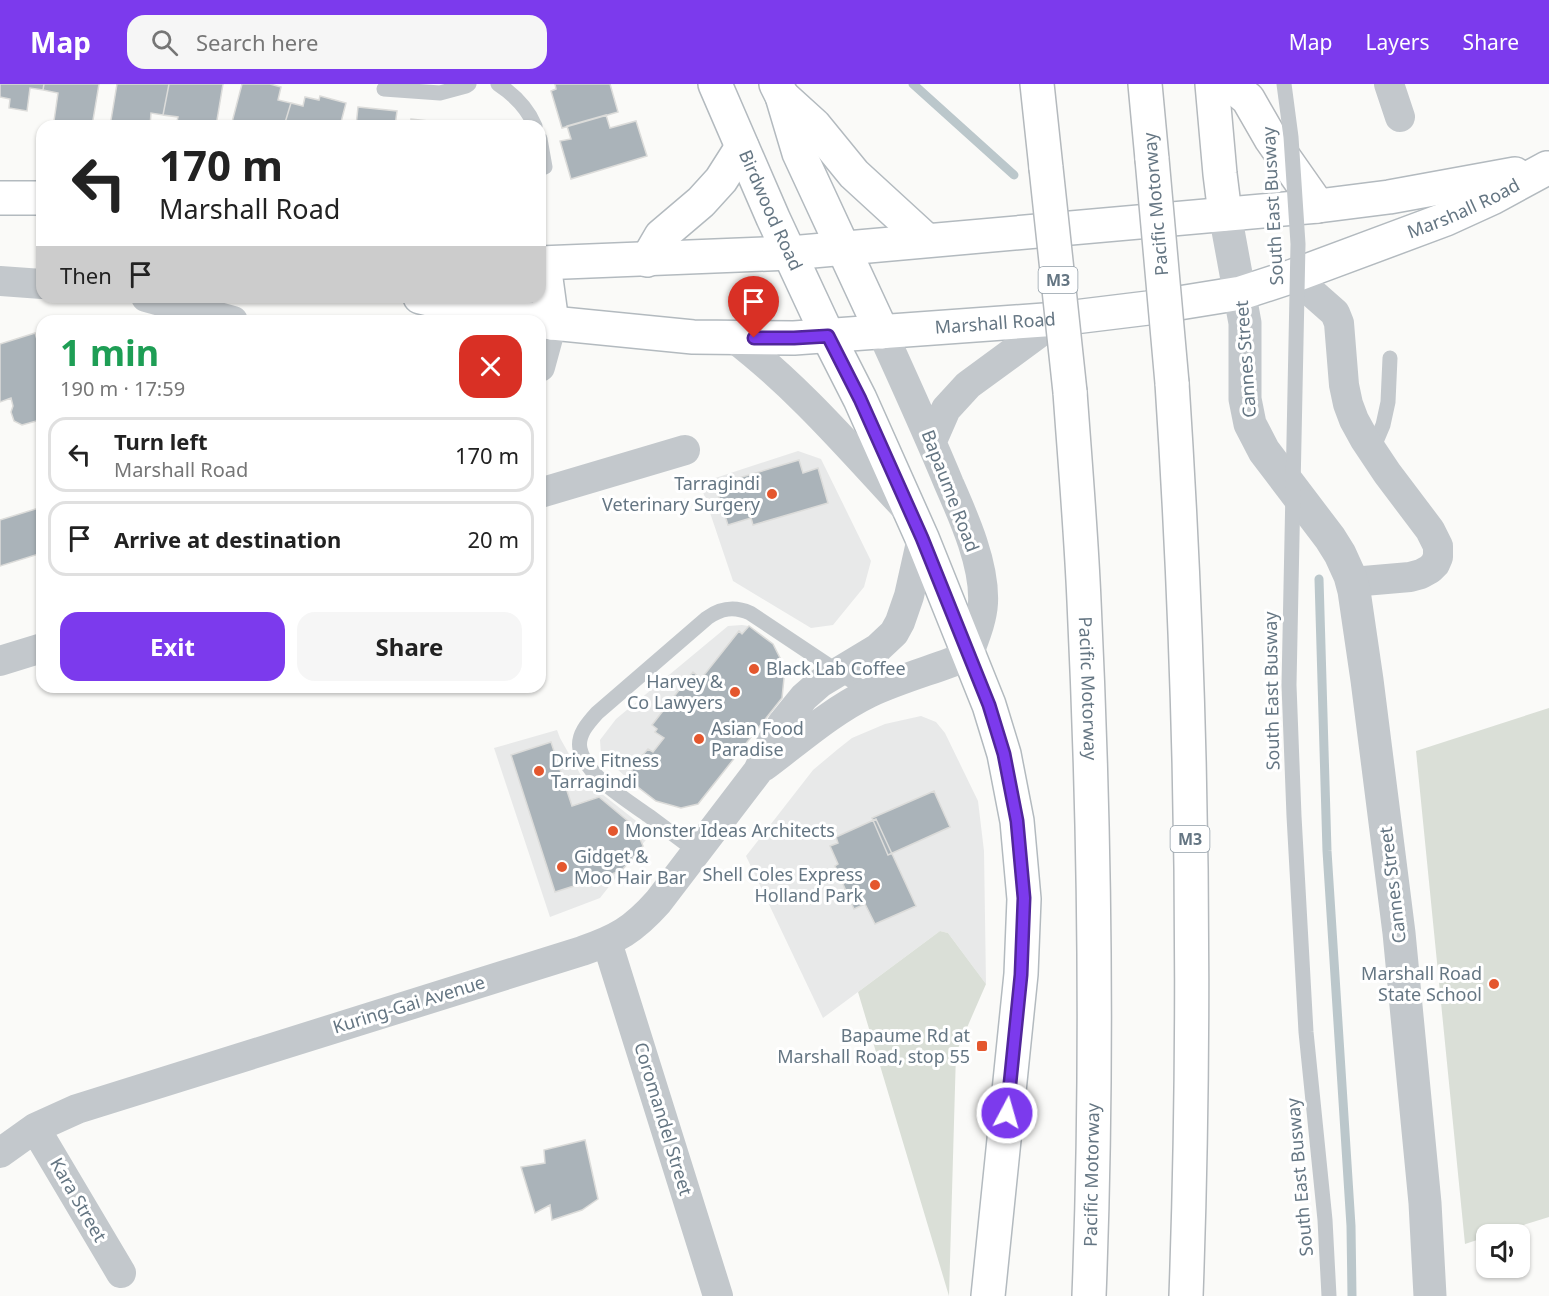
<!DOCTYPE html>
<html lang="en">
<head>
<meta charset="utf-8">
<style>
	body { margin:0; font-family:"Noto Sans",sans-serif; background:#f6f6f6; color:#222; height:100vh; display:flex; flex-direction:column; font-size:22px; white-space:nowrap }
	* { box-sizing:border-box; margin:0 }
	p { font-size:20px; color:#767676 }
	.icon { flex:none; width:33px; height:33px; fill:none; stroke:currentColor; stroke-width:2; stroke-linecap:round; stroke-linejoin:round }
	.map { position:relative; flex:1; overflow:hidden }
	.drawer { position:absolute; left:36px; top:231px; width:510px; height:378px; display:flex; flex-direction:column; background:#fff; border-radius:18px; box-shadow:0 2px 4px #0004 }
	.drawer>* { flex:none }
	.banner { position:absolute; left:36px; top:36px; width:510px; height:183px; border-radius:18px; box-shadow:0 2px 4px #0004; background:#fff; color:#222; overflow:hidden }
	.tools { position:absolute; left:1476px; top:1140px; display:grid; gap:12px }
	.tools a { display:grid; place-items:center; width:54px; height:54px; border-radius:12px; background:#fff; box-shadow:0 2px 4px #0004; font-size:30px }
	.pin { position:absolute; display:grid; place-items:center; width:51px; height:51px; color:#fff; margin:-62px -26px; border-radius:50% 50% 50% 0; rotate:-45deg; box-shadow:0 0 6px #0007 }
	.pin .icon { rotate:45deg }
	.me { position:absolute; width:66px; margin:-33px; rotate:6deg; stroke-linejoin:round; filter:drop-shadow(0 0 4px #0008) }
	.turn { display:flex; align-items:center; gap:21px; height:126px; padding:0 24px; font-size:27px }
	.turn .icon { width:78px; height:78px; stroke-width:2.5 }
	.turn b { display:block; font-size:42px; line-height:51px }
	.then { display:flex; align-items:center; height:57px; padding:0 24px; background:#0003; gap:12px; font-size:22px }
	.round { display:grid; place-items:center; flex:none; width:63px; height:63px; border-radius:18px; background:#f6f6f6 }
	.overview { display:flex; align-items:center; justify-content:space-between; height:102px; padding:0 24px }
	h1 { font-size:36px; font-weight:700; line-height:45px; color:#1e9e55 }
	.cta { display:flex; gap:12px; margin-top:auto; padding:12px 24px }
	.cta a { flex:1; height:69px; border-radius:18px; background:#7c3aed; color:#fff; font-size:24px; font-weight:700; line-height:69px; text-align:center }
	.cta a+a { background:#f6f6f6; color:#222 }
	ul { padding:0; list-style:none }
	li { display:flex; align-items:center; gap:18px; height:75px; margin:0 12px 9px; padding:0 12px; border:3px solid #e0e0e0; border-radius:18px }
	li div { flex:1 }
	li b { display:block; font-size:22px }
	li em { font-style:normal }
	header { display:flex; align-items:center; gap:36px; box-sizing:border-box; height:84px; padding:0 30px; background:#7c3aed; color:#fff }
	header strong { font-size:28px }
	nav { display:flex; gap:33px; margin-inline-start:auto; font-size:21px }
	.search { width:420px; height:54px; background:#f6f6f6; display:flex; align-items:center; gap:15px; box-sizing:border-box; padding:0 21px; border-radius:18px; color:#767676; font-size:22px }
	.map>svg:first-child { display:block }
	.built { fill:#e8e9e9 }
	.green { fill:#dadfd7 }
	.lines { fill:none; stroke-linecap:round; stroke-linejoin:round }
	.stream { stroke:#bbc7cb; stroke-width:9 }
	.building { fill:#aab3b9; stroke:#dcdcda; stroke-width:1.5 }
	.secondary-casing { stroke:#b3babf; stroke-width:36 }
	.motorway-casing { stroke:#b4b9bd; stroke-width:36 }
	.service { stroke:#c3c8cc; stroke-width:15 }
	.minor { stroke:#c3c8cc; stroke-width:30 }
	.tertiary { stroke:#c3c8cc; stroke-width:33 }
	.secondary { stroke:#fff; stroke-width:33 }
	.motorway { stroke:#fff; stroke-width:33 }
	.motorway-bridge-casing { stroke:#b4b9bd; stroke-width:36; stroke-linecap:butt }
	.service-bridge { stroke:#c3c8cc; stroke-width:15 }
	.motorway-bridge { stroke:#fff; stroke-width:33 }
	.route-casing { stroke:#51269a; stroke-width:15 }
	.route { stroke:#7c3aed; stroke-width:10 }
	.poi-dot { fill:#e4572e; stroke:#fff; stroke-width:2 }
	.labels { text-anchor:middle; stroke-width:6; stroke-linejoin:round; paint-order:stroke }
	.shield { fill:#fff; stroke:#939fa8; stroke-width:1.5 }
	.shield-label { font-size:16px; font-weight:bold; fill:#657683 }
	.street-label { font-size:18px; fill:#657683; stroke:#fff }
	.poi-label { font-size:18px; fill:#657683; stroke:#fff; text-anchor:end }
</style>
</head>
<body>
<header>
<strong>Map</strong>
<div class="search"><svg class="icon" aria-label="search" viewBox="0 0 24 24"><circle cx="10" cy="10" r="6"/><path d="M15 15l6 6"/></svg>Search here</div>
<nav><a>Map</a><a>Layers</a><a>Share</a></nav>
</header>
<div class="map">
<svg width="1549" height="1212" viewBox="0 0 1549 1212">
	<rect width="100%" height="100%" fill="#fafaf8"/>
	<path class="built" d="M798,367L821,375L871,477L864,503L833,541L811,544L733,497L700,399Z
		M742,541L749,542L773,560L785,584L782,614L698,720L681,724L656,717L630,697L601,670L600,656L616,635L728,542Z
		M921,632L936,638L945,649L978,717L984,767L986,900L948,849L940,847L823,934L746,772L813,686L838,665L852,654L885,640Z
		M557,646L560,654L583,695L640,740L649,752L600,814L550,833L494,664Z"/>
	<path class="green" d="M1549,624V1133L1495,1150H1486V1153L1465,1160L1416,667Z
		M940,847L948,849L986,900L956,969L949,1212L858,908Z"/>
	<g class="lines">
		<path class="stream" d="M913,0L1014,91
			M1319,495L1327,767L1351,1142L1352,1212"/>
	</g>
	<path class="building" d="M0,0H44L43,6L30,4L27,27L9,24L10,15L0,13Z
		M44,0H99L92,42L54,37L58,9L43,6Z
		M117,0H169L163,31L151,29L150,42H110Z
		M169,0H223L216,42H176L178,33L163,31Z
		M242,0H270L281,3L278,16L291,19L284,42H231Z
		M555,0H610L618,28L562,44L551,7L556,5Z
		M320,12L346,19L340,42H284L291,19L303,22L305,13L319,16Z
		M358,23L397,27L395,42H356Z
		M606,31L610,44L636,37L647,72L571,95L560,57L571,55L567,42Z
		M411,35L428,37V39L447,42H407L408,39H411Z
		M35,249L42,272V330L38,331L40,336L22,341L14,337L11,328L13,322L11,314L0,318V260Z
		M799,376L803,389L818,384L828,419L753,441L751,434L728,441L715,401Z
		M42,423V469L0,482V436Z
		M749,542L773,560L785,584L782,614L698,720L681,724L656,717L630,697L633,692L630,690L633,685L628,681L636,671L640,674L648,665L653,668L664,654L655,648L657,645L652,641L693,588L701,595L739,547L742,550Z
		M551,658L572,722L599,713L635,743L643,762L621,787L555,808L511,671Z
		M934,707L950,743L888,771L872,734Z
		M876,735L916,822L875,840L865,820L854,825L835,782L838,780L830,762L838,759L836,753Z
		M585,1056L598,1115L582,1126L552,1136L550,1121L535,1129L521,1083L545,1079L544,1066Z"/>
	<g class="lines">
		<g class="secondary-casing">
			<g id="secondary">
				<path id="s1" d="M715,0L773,134L828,252L860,315L922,454L989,621L1004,670L1017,737L1024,815L1021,890L988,1212"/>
				<path d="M776,0L782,12L799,69L882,248"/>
				<path d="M782,12L814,41L854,90L926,156"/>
				<path d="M0,114H42"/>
				<path d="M647,176L661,152L701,118L721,96L742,63"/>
				<path d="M540,179L790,169L1318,122L1389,113L1515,90"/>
				<path d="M544,180L552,239"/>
				<path id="s2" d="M420,213L467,224L552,239L693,253L794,254L1058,235L1148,224L1241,209L1293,192L1446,135L1492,114L1547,84"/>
			</g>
		</g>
		<g class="motorway-casing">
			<g id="motorway">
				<path d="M1037,0L1046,84"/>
				<path d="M1145,0L1152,75"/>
				<path d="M1212,0L1220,90L1225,130"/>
				<path d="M1230,0L1248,15L1271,55L1318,122"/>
				<path d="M1172,299C1192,603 1197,908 1186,1212"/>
				<path id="s3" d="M1070,308C1075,378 1081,447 1084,517C1095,748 1098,981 1089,1212"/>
			</g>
		</g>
		<path class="service" d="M498,0C513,10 528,25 535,42
			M384,5L440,9L466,2L469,0
			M540,55L545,83
			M1372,367L1383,341L1388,318L1390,274
			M697,768C681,756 665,744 649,732C628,717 586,692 580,665C577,651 588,639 597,629L707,534C721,524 734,522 750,529L870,609"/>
		<path class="minor" d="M1389,0L1400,33
			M1293,192L1335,229L1339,239L1344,301L1348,320L1354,336L1365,356L1387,389L1430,446L1438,462V473L1435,480L1430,485L1421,490L1410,493L1352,498
			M0,197L42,200
			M146,213L233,237
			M734,254C798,303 850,364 904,422
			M540,283L552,239
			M932,357L946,325L968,301L1058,235
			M540,409L685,366
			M0,577L42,564
			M763,683C797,658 830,628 869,609C901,594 936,585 968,572C974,555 982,537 983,519C985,481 964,434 949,400C928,349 905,299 882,248
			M607,858L718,1212
			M35,1044L121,1189
			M0,1069L35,1044L77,1025L582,867C617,855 633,846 658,818L758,687L771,659L782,640L804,613L820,599L878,564L894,549L900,538L909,512L922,454"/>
		<path class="tertiary" d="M1225,130L1245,239V315L1250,340L1264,367L1330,454L1340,470L1350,492L1354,507L1367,596L1399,849L1425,1119L1430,1212"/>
		<use href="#secondary" class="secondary"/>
		<use href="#motorway" class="motorway"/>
		<g class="motorway-bridge-casing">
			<path id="motorway-bridge" d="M1152,75L1172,299
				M1046,84L1070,308"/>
		</g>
		<path class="service-bridge" d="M1284,0L1291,53L1298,160L1289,601L1294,732L1306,948L1325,1136L1329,1212"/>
		<use href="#motorway-bridge" class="motorway-bridge"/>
	</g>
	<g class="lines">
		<g class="route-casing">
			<path id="route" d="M754,254H794L828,252L860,315L922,454L989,621L1004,670L1017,737L1024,814L1021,891L1007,1029"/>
		</g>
		<use href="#route" class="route"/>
	</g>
	<g class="poi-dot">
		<circle cx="772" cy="410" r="6"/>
		<circle cx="754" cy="585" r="6"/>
		<circle cx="735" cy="608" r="6"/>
		<circle cx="699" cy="655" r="6"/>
		<circle cx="539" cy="687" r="6"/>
		<circle cx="613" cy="747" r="6"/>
		<circle cx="562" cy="783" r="6"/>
		<circle cx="875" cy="801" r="6"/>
		<circle cx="1494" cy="900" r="6"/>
		<rect x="976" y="956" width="12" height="12" rx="3"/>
	</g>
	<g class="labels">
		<g class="shield">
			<rect x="1038.5" y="183" width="39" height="26" rx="4.5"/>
			<rect x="1170.5" y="742" width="39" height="26" rx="4.5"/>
		</g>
		<g class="shield-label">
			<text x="1058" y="202">M3</text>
			<text x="1190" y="761">M3</text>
		</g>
		<g class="street-label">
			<text transform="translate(1156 120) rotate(-95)" y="6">Pacific Motorway</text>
			<text transform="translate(1273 122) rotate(-93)" y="6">South East Busway</text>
			<text dy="6" stroke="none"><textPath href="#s2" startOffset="1065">Marshall Road</textPath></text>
			<text dy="6" stroke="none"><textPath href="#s1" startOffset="138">Birdwood Road</textPath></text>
			<text dy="6" stroke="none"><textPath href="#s2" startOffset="579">Marshall Road</textPath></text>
			<text transform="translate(1246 275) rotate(-94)" y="6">Cannes Street</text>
			<text transform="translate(950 407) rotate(69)" y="6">Bapaume Road</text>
			<text dy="6" stroke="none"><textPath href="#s3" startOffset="297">Pacific Motorway</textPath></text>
			<text transform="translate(1272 607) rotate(-91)" y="6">South East Busway</text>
			<text transform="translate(1393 801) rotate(-97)" y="6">Cannes Street</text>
			<text transform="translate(409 921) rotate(-17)" y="6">Kuring-Gai Avenue</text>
			<text transform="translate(663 1035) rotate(73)" y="6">Coromandel Street</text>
			<text transform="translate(1092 1091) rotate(-89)" y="6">Pacific Motorway</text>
			<text transform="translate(1300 1093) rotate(-95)" y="6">South East Busway</text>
			<text transform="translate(78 1116) rotate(60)" y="6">Kara Street</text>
		</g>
		<g class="poi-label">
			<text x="760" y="406">Tarragindi<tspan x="760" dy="21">Veterinary Surgery</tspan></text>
			<text x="766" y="591" text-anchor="start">Black Lab Coffee</text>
			<text x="723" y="604">Harvey &amp;<tspan x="723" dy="21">Co Lawyers</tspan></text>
			<text x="711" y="651" text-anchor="start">Asian Food<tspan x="711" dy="21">Paradise</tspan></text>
			<text x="551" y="683" text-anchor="start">Drive Fitness<tspan x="551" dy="21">Tarragindi</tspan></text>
			<text x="625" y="753" text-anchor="start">Monster Ideas Architects</text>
			<text x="574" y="779" text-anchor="start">Gidget &amp;<tspan x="574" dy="21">Moo Hair Bar</tspan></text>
			<text x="863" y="797">Shell Coles Express<tspan x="863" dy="21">Holland Park</tspan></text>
			<text x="1482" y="896">Marshall Road<tspan x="1482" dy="21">State School</tspan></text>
			<text x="970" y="958">Bapaume Rd at<tspan x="970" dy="21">Marshall Road, stop 55</tspan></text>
		</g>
	</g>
</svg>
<div class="tools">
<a><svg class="icon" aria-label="sound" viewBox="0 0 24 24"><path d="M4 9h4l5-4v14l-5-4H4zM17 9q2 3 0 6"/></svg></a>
</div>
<div class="pin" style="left:754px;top:254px;background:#d93025"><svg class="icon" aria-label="arrive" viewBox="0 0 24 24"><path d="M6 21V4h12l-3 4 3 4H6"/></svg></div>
<svg class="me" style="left:1007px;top:1029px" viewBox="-20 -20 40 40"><circle r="17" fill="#7c3aed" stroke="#fff" stroke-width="3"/><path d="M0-11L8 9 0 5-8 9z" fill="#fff"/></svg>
<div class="banner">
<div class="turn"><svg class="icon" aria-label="left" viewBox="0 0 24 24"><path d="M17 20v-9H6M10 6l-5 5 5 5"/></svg><div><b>170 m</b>Marshall Road</div></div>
<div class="then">Then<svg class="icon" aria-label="arrive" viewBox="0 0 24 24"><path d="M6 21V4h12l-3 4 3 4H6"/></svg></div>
</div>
<section class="drawer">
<div class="overview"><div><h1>1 min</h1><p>190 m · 17:59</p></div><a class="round" style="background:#d93025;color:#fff"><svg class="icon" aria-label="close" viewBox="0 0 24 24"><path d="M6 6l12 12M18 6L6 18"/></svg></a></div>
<ul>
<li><svg class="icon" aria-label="left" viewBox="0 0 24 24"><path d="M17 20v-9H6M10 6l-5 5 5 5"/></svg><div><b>Turn left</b><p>Marshall Road</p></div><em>170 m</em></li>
<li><svg class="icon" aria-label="arrive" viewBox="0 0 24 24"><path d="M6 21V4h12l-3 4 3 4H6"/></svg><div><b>Arrive at destination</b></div><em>20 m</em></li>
</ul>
<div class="cta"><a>Exit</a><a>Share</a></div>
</section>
</div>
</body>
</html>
